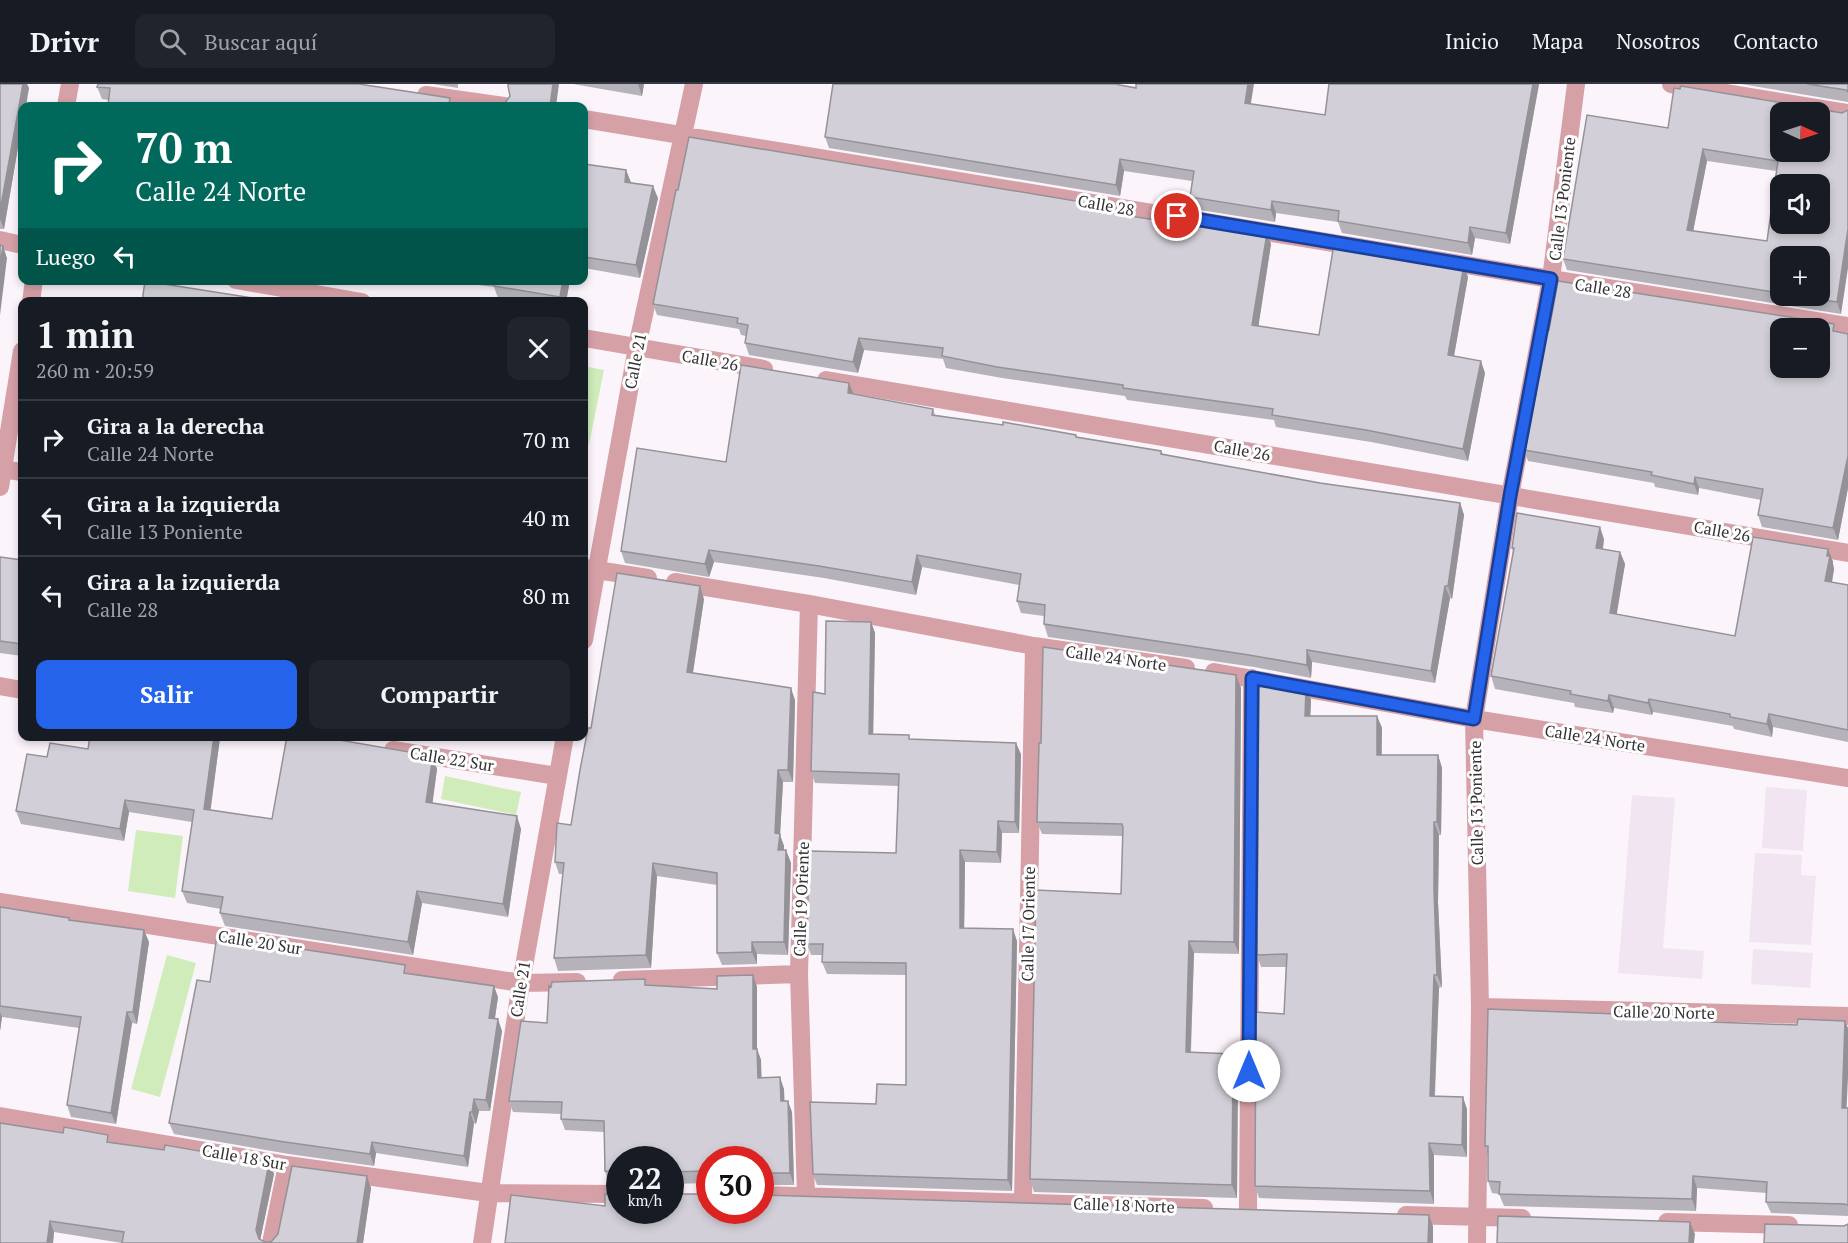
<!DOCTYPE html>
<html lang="es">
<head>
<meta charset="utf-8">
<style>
	body { margin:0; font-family:"PT Serif",serif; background:#20242c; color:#f1f3f6; height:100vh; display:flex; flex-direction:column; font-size:22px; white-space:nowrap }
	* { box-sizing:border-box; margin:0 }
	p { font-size:20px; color:#9ea1a6 }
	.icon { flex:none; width:33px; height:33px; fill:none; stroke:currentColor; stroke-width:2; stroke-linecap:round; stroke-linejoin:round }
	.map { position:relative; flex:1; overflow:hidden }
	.details { position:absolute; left:18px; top:213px; width:570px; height:444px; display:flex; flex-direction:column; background:#171b24; border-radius:12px; box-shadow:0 3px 9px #0003 }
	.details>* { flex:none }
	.banner { position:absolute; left:18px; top:18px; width:570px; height:183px; border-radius:12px; box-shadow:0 3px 9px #0003; background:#00695c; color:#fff; overflow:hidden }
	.needle { width:39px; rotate:93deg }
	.tools { position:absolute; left:1770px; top:18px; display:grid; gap:12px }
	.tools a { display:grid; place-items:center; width:60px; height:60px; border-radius:12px; background:#171b24; box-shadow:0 3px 9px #0003; font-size:30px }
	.speed { position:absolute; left:606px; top:1062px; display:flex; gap:12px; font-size:30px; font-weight:700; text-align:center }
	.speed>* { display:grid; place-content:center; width:78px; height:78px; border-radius:50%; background:#171b24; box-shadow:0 3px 9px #0003; line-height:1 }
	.speed small { font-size:15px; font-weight:400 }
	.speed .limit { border:9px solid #d22; background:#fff; color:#111 }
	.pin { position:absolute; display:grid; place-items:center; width:51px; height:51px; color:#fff; margin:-26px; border:3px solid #fff; border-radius:50%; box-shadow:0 2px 6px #0007 }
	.me { position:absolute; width:66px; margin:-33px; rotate:0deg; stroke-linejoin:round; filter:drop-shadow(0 0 4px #0008) }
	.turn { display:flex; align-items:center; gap:21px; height:126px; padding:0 18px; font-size:27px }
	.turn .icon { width:78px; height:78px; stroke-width:2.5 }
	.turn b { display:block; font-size:42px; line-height:51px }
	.then { display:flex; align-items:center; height:57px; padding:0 18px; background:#0003; gap:12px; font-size:22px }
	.round { display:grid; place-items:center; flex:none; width:63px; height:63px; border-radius:12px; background:#20242c }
	.summary { display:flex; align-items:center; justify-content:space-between; height:102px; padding:0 18px }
	h1 { font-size:36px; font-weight:800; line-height:45px }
	.action { display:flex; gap:12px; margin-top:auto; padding:12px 18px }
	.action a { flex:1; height:69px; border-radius:12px; background:#2563eb; color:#fff; font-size:24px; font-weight:800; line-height:69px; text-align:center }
	.action a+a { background:#20242c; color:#f1f3f6 }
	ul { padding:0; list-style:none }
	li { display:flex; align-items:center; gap:18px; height:78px; padding:0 18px; border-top:2px solid #363941 }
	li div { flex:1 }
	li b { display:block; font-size:22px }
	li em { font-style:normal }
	header { display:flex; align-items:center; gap:36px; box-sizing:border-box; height:84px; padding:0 30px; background:#171b24; border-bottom:2px solid #363941 }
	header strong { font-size:28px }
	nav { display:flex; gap:33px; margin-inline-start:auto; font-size:21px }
	.search { width:420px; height:54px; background:#20242c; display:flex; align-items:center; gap:15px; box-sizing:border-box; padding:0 21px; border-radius:12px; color:#9ea1a6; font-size:22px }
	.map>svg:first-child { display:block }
	.built { fill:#f2e5f2 }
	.grass { fill:#d0ecbb }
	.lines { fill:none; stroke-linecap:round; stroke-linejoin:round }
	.street { stroke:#d6a0a7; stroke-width:18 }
	.wall { fill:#b5b2ba; fill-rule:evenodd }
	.shaded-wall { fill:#949197 }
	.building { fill:#d3cfd8; stroke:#949197; stroke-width:1.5; fill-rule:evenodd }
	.route-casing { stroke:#184099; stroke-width:15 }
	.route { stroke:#2563eb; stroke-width:10 }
	.labels { text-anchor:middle; stroke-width:6; stroke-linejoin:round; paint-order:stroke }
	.street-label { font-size:16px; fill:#343134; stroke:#fff }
</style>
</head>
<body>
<header>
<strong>Drivr</strong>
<div class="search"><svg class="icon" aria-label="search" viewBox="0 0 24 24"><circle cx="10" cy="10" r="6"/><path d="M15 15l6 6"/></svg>Buscar aquí</div>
<nav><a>Inicio</a><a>Mapa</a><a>Nosotros</a><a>Contacto</a></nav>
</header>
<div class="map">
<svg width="1848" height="1159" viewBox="0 0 1848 1159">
	<rect width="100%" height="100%" fill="#fbf4fb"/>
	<path class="built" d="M1766,703L1807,706L1803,767L1762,764Z
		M1632,711L1675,714L1663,864L1704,867L1702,895L1618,889Z
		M1755,769L1802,771L1801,791L1816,792L1811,861L1749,858Z
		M1753,865L1813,869L1810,904L1751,900Z"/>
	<path class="grass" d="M584,282L604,286L589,360L584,359Z
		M445,692L521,708L516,731L441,715Z
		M136,746L183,752L175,814L128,807Z
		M167,871L196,879L160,1013L131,1005Z"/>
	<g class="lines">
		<path class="street" d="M1671,0L1848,29
			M426,11L504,22
			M66,22L70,0
			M584,35L1551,195L1848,242
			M0,156L22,161
			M236,196L362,218
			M31,218L34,196
			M584,254L764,285
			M826,296L1848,469
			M0,385L22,388
			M0,403L22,267
			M584,484L648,494
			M675,498L809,520L1034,562L1186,584
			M584,556L637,263L694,0
			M1214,588L1474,635L1848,694
			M0,602L22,606
			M393,666L557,692
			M0,818L521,899L577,898
			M622,896L799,890
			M1480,923L1848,932
			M0,1032L287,1081L488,1109L620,1110
			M760,1111L1204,1124
			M806,1111L799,890L809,520
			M1023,1118L1034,562
			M1248,1126L1252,594
			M1406,1131L1522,1134
			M1667,1138L1789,1141
			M271,1159L287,1081
			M482,1159L521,899L565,652
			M1477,1159L1480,923L1474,635L1510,412L1551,195L1576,0"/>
	</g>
	<path class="wall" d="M0,0H27L29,4L22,22V40L4,145H0Z
		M433,0H458V4Z
		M573,0H644L642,12Z
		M1329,0H1539L1510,160L1475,154L1472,171L1342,149L1338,138L1276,129L1275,138L1194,125L1190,113L1192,97L1124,87L1120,112L829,64L825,53L1251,20L1325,31Z
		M1741,0H1848V18Z
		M97,3L450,14L452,20L109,16L102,15Z
		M1842,29L1841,230L1567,186L1563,175L1668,44ZM1707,77L1776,87L1767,157L1693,147ZM1780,172L1820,212H1780Z
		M584,80L626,86L631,98L658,114L640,194L584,184Z
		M1112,123L1114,129L1186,141L1267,149L1271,160L1258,242L1319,251L1468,193L1454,272L1485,289L1468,377L1371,358L1276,343L1274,336L1127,316L1125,312L1002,294L946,284L943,275L864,266L858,289L749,271L745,259L746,252L741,251L739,245L657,231L653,220Z
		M440,196H570L566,218H518L498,214L494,203Z
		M1834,240L1836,248L1848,250V404L1838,456L1762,443L1758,431L1761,416L1699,404L1698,411L1655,403L1654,399L1528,377L1524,366Z
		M849,299L853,310L933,325L935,331L1161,367L1163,370L1320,399L1460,419L1464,431L1452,515L1450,514L1435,599L1312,578L1311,594L1254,583L1048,553L1044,540V532L1021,529L1017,517L1019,501L922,483L916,511L824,494L714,478L709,493L625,479L621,467L726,378Z
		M1604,455L1603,465L1620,468L1625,480L1616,530L1735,552L1828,465L1833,478V480L1834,485L1832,498L1848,501V658L1773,643L1772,653L1734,645L1733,642L1653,628L1652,631L1614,624L1613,629L1575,623L1574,619L1495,605L1491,592L1513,468L1512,464Z
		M0,473L22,476V572L0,569Z
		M704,515L693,589L795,616L793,698H783L780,751L784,762V766H786L791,779L788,871L757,870V880L722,881L717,869V801L657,792L651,884L558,887L554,874L563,790H559L555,778L571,741L591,644Z
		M871,538L875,549L873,650L1021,670L1019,749H1002L1001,779L965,778L964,845L1017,857L1012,1107L817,1101L813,1090L876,1020L906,1001V891L827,890L822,878L823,871H811L807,860L896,769L898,702L815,699L811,687L825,610Z
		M1236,591L1241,604L1239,870L1194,869L1191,969L1233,970L1238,982L1237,1114L1034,1108L1030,1095L1121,810L1123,752L1042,750L1037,738L1041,659Z
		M1306,604L1311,616L1310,632H1377L1382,644V671H1438L1442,684L1441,751H1439L1438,818L1442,903L1439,904L1435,1012L1467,1025V1073L1434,1071V1120L1259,1114L1255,1102L1284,930L1286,883H1261L1257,871Z
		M384,652H415L414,657Z
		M220,654L210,726L272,735L437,685L432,719L521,745L508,833L422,819L413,871L225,842L220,829L221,825L187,819L182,807L192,738L129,728L124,757L21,740L16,727L47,673L88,665Z
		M0,823L69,836L149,858L137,940L132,939L116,1040L71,1033L67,1021L79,944L2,933L0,947Z
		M405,881L408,889L498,913L495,935L502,947L490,1027H479L476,1040L474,1039L468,1083L376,1069L374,1082L289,1070L174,1050L169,1039L210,898Z
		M753,891L757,903V965L761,976V994L784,1005V1017L792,1028L794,1101H760V1076H710V1099L670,1100V1076H620V1100L609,1099L605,1087L604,1048L565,1046L561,1035V1030L513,1028L509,1017L547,939L645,895L648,901L717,905Z
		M1711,936L1712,938L1848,1024V1132L1771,1129L1766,1118L1767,1109L1697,1104L1696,1127L1504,1122L1499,1110L1492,1109L1488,1097V1071L1485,1062Z
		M63,1049L108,1051L110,1058L164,1066L269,1079L274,1090L260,1156L265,1158H271L367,1092L371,1104L363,1159H122L54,1148L53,1159H0Z"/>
	<path class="shaded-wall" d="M23,0H27L29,4L26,22H22V40L4,145L0,135V127Z
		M553,0H559L556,22H550Z
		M638,0H644L642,12Z
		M1248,0H1254L1249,31L1245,19Z
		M1533,0H1539L1510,160L1506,149Z
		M1703,65L1707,77L1691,158L1687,146Z
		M1120,75L1124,87L1120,112L1116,101Z
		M626,86L631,99L625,98Z
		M653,102L658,114L640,194L636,181Z
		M1272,117L1276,129L1275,138L1271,126Z
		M1470,143L1475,154L1472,171L1468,159Z
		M1848,145V184L1841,230L1837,218Z
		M1267,149L1271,160L1257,252L1252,241Z
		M3,162L7,174L0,231V183Z
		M1464,181L1468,193L1452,283L1448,271Z
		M563,196H570L566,218H562L560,213Z
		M859,254L864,266L858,289L853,278Z
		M1481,277L1485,289L1468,377L1463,365Z
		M849,299L854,311L848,309Z
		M584,362L587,372L584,400Z
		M1848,372V404L1838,456L1833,444Z
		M1695,393L1699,404L1698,411L1694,400Z
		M1460,419L1464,431L1452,515L1448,502Z
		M1600,443L1604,455L1601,477L1596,464Z
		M1828,465L1833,478V480L1834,485L1830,509L1825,497Z
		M709,466L714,478L709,493L705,480Z
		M1620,468L1625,480L1615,541L1610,529Z
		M917,471L922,483L916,511L912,498Z
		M700,502L704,515L691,601L687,588Z
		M1445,502L1450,514L1435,599L1431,587Z
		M871,538L875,549L873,661L869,650Z
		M1307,566L1312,578L1311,594L1307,581Z
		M1236,591L1241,604L1239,870L1234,858Z
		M791,604L795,616L793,698L788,686Z
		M1306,604L1311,616L1310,644L1305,632Z
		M1609,611L1614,624L1613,629L1608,617Z
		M1649,615L1653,628L1652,631L1648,619Z
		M1769,630L1773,643L1772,653L1767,640Z
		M1377,632L1382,644L1381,683L1377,671Z
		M214,652H220V654L209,738L204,725Z
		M1016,659L1021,670L1019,749L1015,738Z
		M1438,671L1442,684L1441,751L1437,738Z
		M433,672L437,685L431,731L426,718Z
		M778,686L783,698L780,751L784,762L783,778L778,766L775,749Z
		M125,716L129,728L124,757L120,745Z
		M517,732L521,745L508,833L503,820Z
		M998,737L1002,749L1001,779L997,768Z
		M1434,738L1439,751L1438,818L1442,903L1437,891L1434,806Z
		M786,766L791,779L788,871L784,858Z
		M960,766L965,778L964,856L960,844Z
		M653,779L657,792L651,884L646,871Z
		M417,807L422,819L413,871L408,858Z
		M1013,845L1017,857L1012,1107L1008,1096Z
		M144,846L149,858L137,940L133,928Z
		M1189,857L1194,869L1190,981L1186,968Z
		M752,858L757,870V880L752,868Z
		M753,891L757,903V965L761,976L762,1006L758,994L753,965Z
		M1434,891L1439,904L1434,1024L1430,1012Z
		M494,902L498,913L493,946L489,934Z
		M0,928L2,933L0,947Z
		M127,928L132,939L116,1040L111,1029Z
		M498,935L502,947L490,1027L486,1016Z
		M1845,937L1848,944V993L1846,1036L1842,1024Z
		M1233,970L1238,982L1237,1114L1232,1101Z
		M780,993L784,1005L785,1028L781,1017Z
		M1463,1013L1467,1025V1073L1462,1061Z
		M474,1015L479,1027L476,1040L472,1028Z
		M788,1017L792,1028L794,1101L790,1089Z
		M470,1028L474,1039L468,1083L464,1072Z
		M372,1058L376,1069L374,1082L370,1070Z
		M1429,1059L1434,1071V1120L1430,1107Z
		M269,1079L274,1090L260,1157L256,1146Z
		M367,1092L371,1104L363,1159H357Z
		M1693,1092L1697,1104L1696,1127L1692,1115Z
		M1429,1131L1433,1142V1159H1428Z
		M50,1137L54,1148L53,1159H47Z
		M1690,1138L1695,1150L1694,1159H1689Z"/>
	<path class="building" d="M0,0H23L0,127Z
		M98,0H359L450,14L449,20L468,22H108L110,4L97,3Z
		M508,0H553L550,22H504V20L510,12L508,2Z
		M833,0H1115L1136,4V0H1248L1245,19L1325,31L1329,0H1533L1506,149L1470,143L1468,159L1338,137L1339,127L1272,117L1271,126L1190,113L1194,87L1120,75L1116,101L825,53Z
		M1807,0H1848V8L1846,6Z
		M1681,2L1842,29L1848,26V145L1837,218L1796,212H1820V172H1780V209L1563,175L1587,31L1668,44L1674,4L1680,5ZM1780,28H1820V68H1780ZM1703,65L1778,77L1767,157L1687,146ZM1780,100H1820V140H1780Z
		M689,53L1112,123L1111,129L1186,141L1187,135L1267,149L1252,241L1319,251L1334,160L1464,181L1448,271L1481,277L1463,365L1366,346L1272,331L1273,325L1123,304V301L997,283L942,272L943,264L859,254L853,278L745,259L748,241L737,239L738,234L653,220L676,106H678Z
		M584,80L626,86L625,98L653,102L636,181L584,173Z
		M0,161L3,162L0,183Z
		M495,196H563L560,213L494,202Z
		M145,197L279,218H142Z
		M1558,197L1834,240L1833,247L1848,250V372L1833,444L1758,431L1763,405L1695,393L1694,400L1651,391L1652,388L1524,366L1546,246H1549ZM1780,244H1820V284H1780Z
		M741,281L849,299L848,309L933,325L932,331L1003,341V338L1076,351V353L1161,367V370L1320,399L1460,419L1448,502H1445L1431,587L1307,566V581L1249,571L1044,540L1045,521L1017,517L1021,490L917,471L912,498L819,482L709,466L705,480L621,467L637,364L726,378Z
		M1517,429L1600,443L1596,464L1620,468L1610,529L1735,552L1753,453L1828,465L1827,472H1830L1825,497L1848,501V646L1769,630L1767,640L1730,633V630L1649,615L1648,619L1609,611L1608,617L1570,610L1571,607L1491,592L1514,464H1512Z
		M0,473L22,476V560L0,557Z
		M617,489L700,502L687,588L791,604L788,686H778L775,749L780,750L778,766H786L784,858H752V868L717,869V789L653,779L646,871L554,874L564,779L555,778L557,739L571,741L580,686L588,644H591Z
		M826,537L871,538L869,650L909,651V655L1016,659L1015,738L998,737L997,768L960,766V844L1013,845L1008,1096L813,1090L810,1018L876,1020L877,1000L906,1001V879L822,878L823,860H807L809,767L896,769L899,690L811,687L813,608L825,610Z
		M1043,563L1236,591L1234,858L1189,857L1186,968L1233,970L1232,1101L1030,1095L1036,806L1121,810L1123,743L1122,740L1037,738L1039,659H1041Z
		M1259,595L1306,604L1305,632H1377V671H1438L1437,738H1434V806L1437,891H1434L1430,1012L1463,1013L1462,1061L1429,1059L1430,1107L1255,1102L1256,928L1284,930L1287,870L1257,871Z
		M90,652H214L204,725L272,735L287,652H316L433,672L426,718L517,732L503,820L417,807L408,858L220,829L223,813L182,807L194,726L125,716L120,745L16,727L27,670L47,673L50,659L88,665Z
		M0,823L69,834V836L144,846L133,928H127L111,1029L67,1021L81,933L0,922Z
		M217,852L405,881L404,889L494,902L489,934L498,935L486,1016L474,1015L472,1028H470L464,1072L372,1058L370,1070L285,1058L169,1039L197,896L210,898Z
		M753,891V965H757L758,994L780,993L781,1017H788L790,1089H760V1076H710V1089L706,1087L670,1088V1076H620V1089L605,1087L604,1037L561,1035L562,1018L509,1017L521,937L547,939L549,902L551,903L552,898L645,895V901L717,905V892Z
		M1488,925L1645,931L1711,936V938L1797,941L1798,935L1845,937L1842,1024H1848V1121L1844,1120L1766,1118L1767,1098L1693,1092L1692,1115L1499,1110L1500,1098L1488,1097V1062H1485Z
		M0,1039L63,1049L64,1043L108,1051L107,1058L164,1066L165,1061L269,1079L256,1146L259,1155L265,1158H271L278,1150L292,1082L367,1092L357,1159H122L124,1148L50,1137L47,1159H0Z
		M620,1109V1126H670V1110H706L710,1109V1126H760V1111L1429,1131L1428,1159H505L511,1111L605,1122V1110Z
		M1498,1132L1690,1138L1689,1159H1497Z
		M1765,1140L1844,1142L1848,1140V1159H1764Z"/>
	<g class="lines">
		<g class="route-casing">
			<path id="route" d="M1177,132L1551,195L1510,412L1474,635L1252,594L1249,987"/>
		</g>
		<use href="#route" class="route"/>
	</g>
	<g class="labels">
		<g class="street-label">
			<text transform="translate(1562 115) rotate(-83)" y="6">Calle 13 Poniente</text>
			<text transform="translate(1106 121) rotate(10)" y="6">Calle 28</text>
			<text transform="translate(1603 204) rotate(9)" y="6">Calle 28</text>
			<text transform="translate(710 276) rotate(10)" y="6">Calle 26</text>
			<text transform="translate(635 277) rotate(-79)" y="6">Calle 21</text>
			<text transform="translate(1242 366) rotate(10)" y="6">Calle 26</text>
			<text transform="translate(1722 447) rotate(10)" y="6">Calle 26</text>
			<text transform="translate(1116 574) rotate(8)" y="6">Calle 24 Norte</text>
			<text transform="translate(1595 654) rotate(9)" y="6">Calle 24 Norte</text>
			<text transform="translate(452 675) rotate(9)" y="6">Calle 22 Sur</text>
			<text transform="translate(1476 719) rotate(-91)" y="6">Calle 13 Poniente</text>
			<text transform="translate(801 815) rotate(-88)" y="6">Calle 19 Oriente</text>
			<text transform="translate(1028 840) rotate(-89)" y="6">Calle 17 Oriente</text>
			<text transform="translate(260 858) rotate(9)" y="6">Calle 20 Sur</text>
			<text transform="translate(520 905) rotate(-81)" y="6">Calle 21</text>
			<text transform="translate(1664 928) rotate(1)" y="6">Calle 20 Norte</text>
			<text transform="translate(244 1073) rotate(10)" y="6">Calle 18 Sur</text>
			<text transform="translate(1124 1121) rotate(2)" y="6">Calle 18 Norte</text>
		</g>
	</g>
</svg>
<div class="tools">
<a><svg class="needle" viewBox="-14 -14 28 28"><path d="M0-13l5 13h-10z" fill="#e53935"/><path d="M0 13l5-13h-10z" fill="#9ea1a6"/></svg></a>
<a><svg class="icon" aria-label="sound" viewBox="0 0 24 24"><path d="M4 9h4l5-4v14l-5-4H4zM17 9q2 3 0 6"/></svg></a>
<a>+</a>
<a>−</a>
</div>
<div class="speed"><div>22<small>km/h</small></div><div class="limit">30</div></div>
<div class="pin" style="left:1177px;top:132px;background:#d93025"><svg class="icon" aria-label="arrive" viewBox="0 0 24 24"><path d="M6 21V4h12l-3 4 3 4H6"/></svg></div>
<svg class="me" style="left:1249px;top:987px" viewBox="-20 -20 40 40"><circle r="19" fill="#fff"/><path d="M0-13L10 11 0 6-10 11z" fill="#2563eb"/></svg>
<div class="banner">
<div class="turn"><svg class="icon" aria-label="right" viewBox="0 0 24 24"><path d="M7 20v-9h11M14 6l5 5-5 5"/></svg><div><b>70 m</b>Calle 24 Norte</div></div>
<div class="then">Luego<svg class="icon" aria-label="left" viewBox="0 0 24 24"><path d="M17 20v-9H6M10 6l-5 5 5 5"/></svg></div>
</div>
<section class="details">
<div class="summary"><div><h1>1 min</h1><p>260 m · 20:59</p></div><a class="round"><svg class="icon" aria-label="close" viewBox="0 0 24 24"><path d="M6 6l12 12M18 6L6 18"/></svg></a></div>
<ul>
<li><svg class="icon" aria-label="right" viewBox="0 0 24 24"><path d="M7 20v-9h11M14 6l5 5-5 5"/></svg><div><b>Gira a la derecha</b><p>Calle 24 Norte</p></div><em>70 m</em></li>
<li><svg class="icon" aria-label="left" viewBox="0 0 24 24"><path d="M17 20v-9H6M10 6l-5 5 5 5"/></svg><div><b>Gira a la izquierda</b><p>Calle 13 Poniente</p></div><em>40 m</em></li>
<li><svg class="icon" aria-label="left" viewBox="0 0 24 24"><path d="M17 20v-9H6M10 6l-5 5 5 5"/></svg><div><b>Gira a la izquierda</b><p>Calle 28</p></div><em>80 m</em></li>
</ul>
<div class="action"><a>Salir</a><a>Compartir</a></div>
</section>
</div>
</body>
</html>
